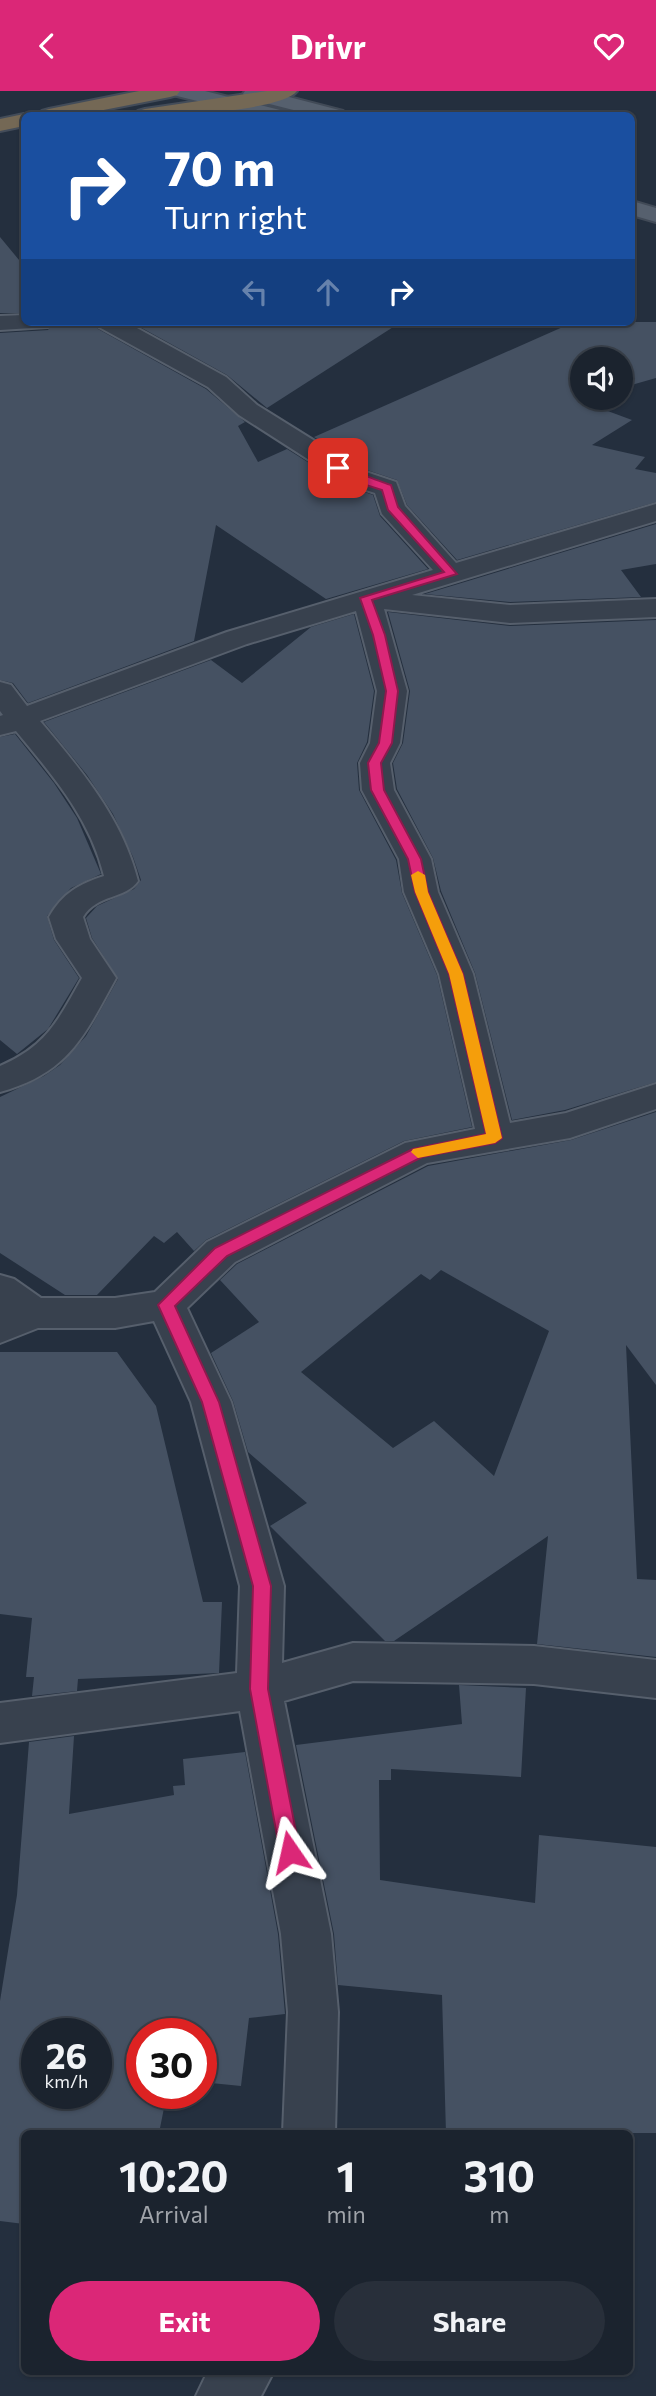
<!DOCTYPE html>
<html lang="en">
<head>
<meta charset="utf-8">
<style>
	body { margin:0; font-family:Commissioner,sans-serif; background:#282f3a; color:#f1f3f6; height:100vh; display:flex; flex-direction:column; font-size:26px; white-space:nowrap }
	* { box-sizing:border-box; margin:0 }
	p { font-size:23px; color:#a0a4aa }
	.icon { flex:none; width:38px; height:38px; fill:none; stroke:currentColor; stroke-width:2; stroke-linecap:round; stroke-linejoin:round }
	.map { position:relative; flex:1; overflow:hidden }
	.details { position:absolute; left:21px; top:2039px; width:612px; height:245px; display:flex; flex-direction:column; background:#1b232e; border-radius:10px; box-shadow:0 2px 5px #0004,0 0 0 2px #39404a }
	.details>* { flex:none }
	.banner { position:absolute; left:21px; top:21px; width:614px; height:214px; border-radius:10px; box-shadow:0 2px 5px #0004,0 0 0 2px #39404a; background:#1a4fa0; color:#fff; overflow:hidden }
	.controls { position:absolute; left:570px; top:256px; display:grid; gap:14px }
	.controls a { display:grid; place-items:center; width:63px; height:63px; border-radius:50%; background:#1b232e; box-shadow:0 2px 5px #0004,0 0 0 2px #39404a; font-size:35px }
	.speed { position:absolute; left:21px; top:1927px; display:flex; gap:14px; font-size:35px; font-weight:700; text-align:center }
	.speed>* { display:grid; place-content:center; width:91px; height:91px; border-radius:50%; background:#1b232e; box-shadow:0 2px 5px #0004,0 0 0 2px #39404a; line-height:1 }
	.speed small { font-size:18px; font-weight:400 }
	.speed .limit { border:10px solid #d22; background:#fff; color:#111 }
	.pin { position:absolute; display:grid; place-items:center; width:60px; height:60px; color:#fff; margin:-30px; border-radius:14px; box-shadow:0 4px 10px #0006 }
	.me { position:absolute; width:77px; margin:-38px; rotate:349deg; stroke-linejoin:round; filter:drop-shadow(0 0 5px #0008) }
	.turn { display:flex; align-items:center; gap:24px; height:147px; padding:0 28px; font-size:32px }
	.turn .icon { width:91px; height:91px; stroke-width:2.5 }
	.turn b { display:block; font-size:49px; line-height:60px }
	.lanes { display:flex; align-items:center; height:66px; padding:0 28px; background:#0003; justify-content:center; gap:35px; direction:ltr }
	.lanes .off { opacity:.35 }
	.eta { display:flex; justify-content:space-evenly; align-items:center; height:119px; text-align:center }
	.eta b { font-size:42px; font-weight:700; line-height:49px }
	.action { display:flex; gap:14px; margin-top:auto; padding:14px 28px }
	.action a { flex:1; height:80px; border-radius:42px; background:#db2777; color:#fff; font-size:28px; font-weight:700; line-height:80px; text-align:center }
	.action a+a { background:#282f3a; color:#f1f3f6 }
	header { display:flex; justify-content:space-between; align-items:center; height:91px; padding:0 28px; background:#db2777; color:#fff; font-size:32px; font-weight:700 }
	.map>svg:first-child { display:block }
	.building { fill:#455162; fill-rule:evenodd }
	.lines { fill:none; stroke-linecap:round; stroke-linejoin:round }
	.minor-casing { stroke:#565f6c; stroke-width:4 }
	.major-casing { stroke:#414a57; stroke-width:4 }
	.highway-casing { stroke:#434c59; stroke-width:4 }
	.minor { fill:#38414e; fill-rule:evenodd }
	.major { fill:#56606e; fill-rule:evenodd }
	.highway { fill:#746855; fill-rule:evenodd }
	.route { fill:#db2777; stroke:#8e194d; stroke-width:2 }
	.slow { fill:#f59e0b }
</style>
</head>
<body>
<header><svg class="icon" aria-label="back" viewBox="0 0 24 24"><path d="M15 5l-7 7 7 7"/></svg>Drivr<svg class="icon" aria-label="heart" viewBox="0 0 24 24"><path d="M12 20l-8-8c-3-5 5-10 8-4 3-6 11-1 8 4z"/></svg></header>
<div class="map">
<svg width="656" height="2305" viewBox="0 0 656 2305">
	<rect width="100%" height="100%" fill="#242f3e"/>
	<path class="building" d="M0,146L24,175V222H0Z
		M54,231H93L98,238L206,298L245,331L238,335L258,371L287,358L344,394L373,404L380,425L428,478L326,508L216,434L194,550L28,612L13,592L0,589V242L48,239Z
		M131,231H401L267,317L227,284Z
		M574,231H656V287L621,297V268H583V306H587L578,309L632,329L592,354L645,366L635,378L656,382V411L457,469L407,414L397,389L364,378L314,346Z
		M656,433V473L621,479L641,506L510,511L425,503Z
		M388,521L510,535L656,529V991L565,1019L512,1029L475,882L441,800L433,767L397,698L393,672L403,652L410,600Z
		M354,523L374,600L367,651L357,672L359,699L396,769L402,802L437,884L472,1036L404,1050L206,1149L194,1160L177,1141L164,1152L154,1145L97,1204H65L0,1162V1006L44,985L60,974L86,945L118,888L92,847L86,827L97,815L134,798L141,789L133,766L113,723L87,684L44,631L211,569L242,592L311,536Z
		M15,643L54,692L77,727L101,783L71,797L47,825L54,849L79,887L48,938L17,963L0,949V646Z
		M656,1021V1294L626,1254L637,1488L656,1489V1566L537,1553L548,1445L394,1550H385L270,1435L307,1412L248,1361L233,1310L211,1262L259,1231L220,1189L237,1173L428,1075L571,1049ZM441,1179L549,1240L494,1385L434,1330L393,1357L301,1281L421,1183L430,1189Z
		M0,1261H117L156,1315L203,1511H222L219,1582L78,1588L77,1600L32,1605L34,1586H26L32,1527L0,1523Z
		M459,1594L526,1597L521,1686L391,1678V1689H379L380,1789L535,1812L539,1744L656,1756V2042H446L442,1904L338,1894L334,1843L296,1654L462,1633Z
		M74,1645L69,1723L174,1704L173,1695L185,1694L183,1668L245,1661L278,1843L285,1923L249,1927L241,1995L201,1991V1942H142V2002H167L159,2042H24V2133L0,2130V1910L17,1804L29,1651ZM37,1942H96V2002H37Z"/>
	<g class="lines">
		<g class="minor-casing">
			<path id="minor" d="M24,224V231H51L48,236L0,239V225Z
				M96,231H126L226,286L257,314L363,380L396,391L405,415L456,472L656,413V430L412,504L510,514L656,508V526L510,532L384,518L407,600L400,652L390,672L394,699L431,768L438,801L473,883L510,1032L566,1022L656,993V1018L570,1047L427,1072L235,1171L187,1217L231,1311L284,1495L282,1572L353,1552L534,1555L656,1569V1607L534,1593L353,1590L284,1610L331,1843L338,1921L335,2042H283L288,1921L281,1843L240,1620L0,1652V1612L237,1582L240,1495L191,1311L154,1230L115,1237H38L0,1252V1184L14,1188L41,1207H115L155,1201L207,1151L405,1052L475,1038L439,883L404,801L399,768L362,699L360,672L370,652L377,600L356,520L247,553L40,630C82,680 122,727 138,790C126,808 97,803 83,826L90,848L116,887C84,945 69,982 0,1001V975C47,955 58,929 82,887L56,848L49,826C63,802 79,793 104,785C90,727 53,685 16,640L0,644V625L3,624L0,620V591L11,594L27,615L227,541L433,479L382,423L375,402L345,392L239,324L208,296L99,236Z
				M208,2280H274L261,2305H196Z"/>
		</g>
		<g class="major-casing">
			<path id="major" d="M170,0H205L284,20L287,24H254L173,4Z
				M245,0H266L343,20L346,24H313L246,7L243,3Z
				M632,110L656,117V131L632,124Z"/>
		</g>
		<g class="highway-casing">
			<path id="highway" d="M139,0H180L177,4L170,6L78,24H39L42,20L49,18Z
				M267,0H297C282,20 161,27 135,24L138,20L145,18Z
				M24,23L31,24H24V35L0,40V28Z"/>
		</g>
		<use href="#minor" class="minor"/>
		<use href="#major" class="major"/>
		<use href="#highway" class="highway"/>
	</g>
	<path class="route" d="M334,374C340,374 380,391 391,394L398,416L457,483L372,509L385,544L398,600L392,652L381,672L384,699L421,768L428,801L463,883L502,1047L495,1052L422,1066L227,1165L175,1215L219,1311L271,1495L268,1598L300,1761L297,1767L290,1770L283,1767L280,1761L250,1598L253,1495L202,1311L158,1214L215,1157L413,1058L486,1043L449,883L415,801L408,768L371,699L368,672L379,652L386,600L373,544L360,507L444,481L388,419L382,399L350,389L334,379Z"/>
	<path class="slow" d="M418,780L425,784L428,801L463,883L502,1047L495,1052L418,1067L411,1061L413,1058L486,1043L449,883L415,801L411,784Z"/>
</svg>
<div class="controls">
<a><svg class="icon" aria-label="sound" viewBox="0 0 24 24"><path d="M4 9h4l5-4v14l-5-4H4zM17 9q2 3 0 6"/></svg></a>
</div>
<div class="speed"><div>26<small>km/h</small></div><div class="limit">30</div></div>
<div class="pin" style="left:338px;top:377px;background:#d93025"><svg class="icon" aria-label="arrive" viewBox="0 0 24 24"><path d="M6 21V4h12l-3 4 3 4H6"/></svg></div>
<svg class="me" style="left:290px;top:1761px" viewBox="-20 -20 40 40"><path d="M0-17L14 15 0 8-14 15z" fill="#db2777" stroke="#fff" stroke-width="4"/></svg>
<div class="banner">
<div class="turn"><svg class="icon" aria-label="right" viewBox="0 0 24 24"><path d="M7 20v-9h11M14 6l5 5-5 5"/></svg><div><b>70 m</b>Turn right</div></div>
<div class="lanes"><svg class="icon off" aria-label="left" viewBox="0 0 24 24"><path d="M17 20v-9H6M10 6l-5 5 5 5"/></svg><svg class="icon off" aria-label="ahead" viewBox="0 0 24 24"><path d="M12 20V5M6 11l6-6 6 6"/></svg><svg class="icon" aria-label="right" viewBox="0 0 24 24"><path d="M7 20v-9h11M14 6l5 5-5 5"/></svg></div>
</div>
<section class="details">
<div class="eta">
<div><b>10:20</b><p>Arrival</p></div>
<div><b>1</b><p>min</p></div>
<div><b>310</b><p>m</p></div>
</div>
<div class="action"><a>Exit</a><a>Share</a></div>
</section>
</div>
</body>
</html>
